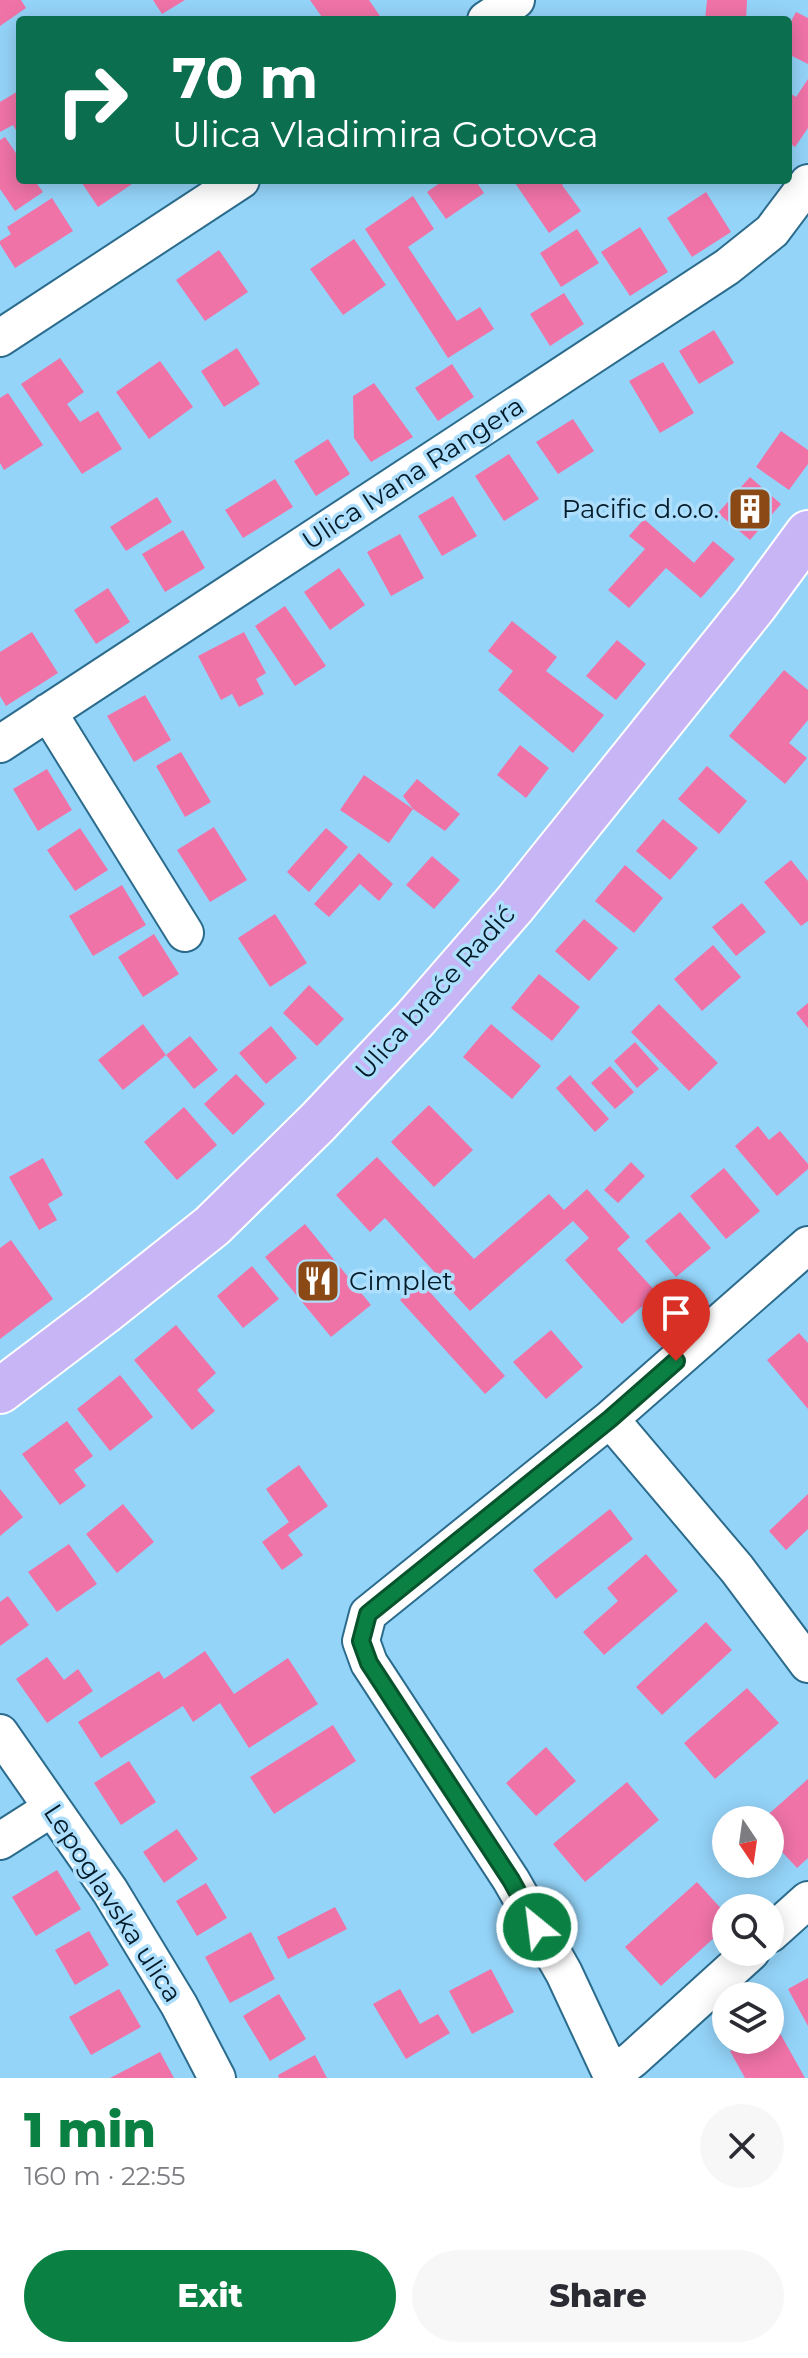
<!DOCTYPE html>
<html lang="en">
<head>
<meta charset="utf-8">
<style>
	body { margin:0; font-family:Montserrat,sans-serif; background:#f7f7f7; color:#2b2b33; height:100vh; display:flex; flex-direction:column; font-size:30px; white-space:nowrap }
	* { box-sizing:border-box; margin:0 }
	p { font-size:26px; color:#7c7c81 }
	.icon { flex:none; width:44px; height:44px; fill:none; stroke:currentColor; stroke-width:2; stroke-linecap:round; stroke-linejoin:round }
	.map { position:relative; height:2078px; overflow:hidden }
	.details { display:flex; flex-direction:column; background:#fff; flex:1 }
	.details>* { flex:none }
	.banner { position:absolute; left:16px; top:16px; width:776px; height:168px; border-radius:8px; box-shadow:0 4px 20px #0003; background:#0b6e4f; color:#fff; overflow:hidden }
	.needle { width:52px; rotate:167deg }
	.tools { position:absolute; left:712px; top:1806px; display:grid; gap:16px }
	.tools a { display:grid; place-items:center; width:72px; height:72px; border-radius:50%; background:#fff; box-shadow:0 4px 20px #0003; font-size:40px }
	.pin { position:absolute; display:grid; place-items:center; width:68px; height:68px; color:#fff; margin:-82px -34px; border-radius:50% 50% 50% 0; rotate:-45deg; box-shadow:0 0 8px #0007 }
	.pin .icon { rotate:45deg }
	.me { position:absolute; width:88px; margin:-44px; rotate:331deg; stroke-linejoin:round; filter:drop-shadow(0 0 6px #0008) }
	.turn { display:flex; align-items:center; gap:28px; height:168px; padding:0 24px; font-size:36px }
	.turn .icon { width:104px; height:104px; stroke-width:2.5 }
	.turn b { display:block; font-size:56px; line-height:68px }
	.round { display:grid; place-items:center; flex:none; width:84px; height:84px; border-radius:42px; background:#f7f7f7 }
	.head { display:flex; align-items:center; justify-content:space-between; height:136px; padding:0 24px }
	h1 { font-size:48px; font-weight:800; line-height:60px; color:#0b8043 }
	.action { display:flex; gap:16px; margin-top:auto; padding:16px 24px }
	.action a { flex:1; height:92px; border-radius:48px; background:#0b8043; color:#fff; font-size:32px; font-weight:800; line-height:92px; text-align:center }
	.action a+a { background:#f7f7f7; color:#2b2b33 }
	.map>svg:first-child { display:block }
	.building { fill:#f073a8 }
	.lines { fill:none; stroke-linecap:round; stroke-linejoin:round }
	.minor-casing { stroke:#2b6b8c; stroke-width:40 }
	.major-casing { stroke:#fff; stroke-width:48 }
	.minor { stroke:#fff; stroke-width:36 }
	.major { stroke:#c7b5f6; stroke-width:44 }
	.route-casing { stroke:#07532c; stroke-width:20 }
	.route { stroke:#0b8043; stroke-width:14 }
	.labels { text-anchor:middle; stroke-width:7; stroke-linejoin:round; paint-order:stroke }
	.street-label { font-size:26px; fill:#021b29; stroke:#addffd }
	.poi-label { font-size:26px; fill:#021b29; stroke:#addffd; text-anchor:end }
</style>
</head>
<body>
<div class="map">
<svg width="808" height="2078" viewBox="0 0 808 2078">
	<rect width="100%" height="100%" fill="#94d4f9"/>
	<path class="building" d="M0,0H21L26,8L0,26Z
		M153,0H185L162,14Z
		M310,0H369L382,19L324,20Z
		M707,0H747L746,20H705Z
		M796,12L808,18V64L788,54V27Z
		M808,79V128L795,147L788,142V92L796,97Z
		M20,90V137L13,125L0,132V102Z
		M5,137L20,159V180H34L43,192L15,211L0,189V140Z
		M86,180H138L98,207L82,183Z
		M444,180H475L484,193L446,219L427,192Z
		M513,180H569L562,185L581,211L549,233Z
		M706,192L731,232L692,257L667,218Z
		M413,196L434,229L408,247L457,321L480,307L494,329L448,358L365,229Z
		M52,198L73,231L15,268L0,244V241L11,234L7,227Z
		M640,227L668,272L630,296L601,252Z
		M577,229L599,263L561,287L540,253Z
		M354,239L386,285L343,315L310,269Z
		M219,250L248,292L205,321L176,280Z
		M564,293L584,324L550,346L530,314Z
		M714,330L734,363L699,384L679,351Z
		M237,348L260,384L224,407L201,371Z
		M60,358L84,392L67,404L80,422L98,411L122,449L82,474L21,384Z
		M160,361L193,407L149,439L116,392Z
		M663,362L694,413L660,433L629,381Z
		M452,364L474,397L438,421L415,388Z
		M374,383L413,437L371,462L354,438L353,396Z
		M8,393L43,445L4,470L0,463V398Z
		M573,419L594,451L558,474L536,442Z
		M781,431L808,450V464L789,490L756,467Z
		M328,439L350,474L316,496L294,461Z
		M509,454L539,499L504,521L475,476Z
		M750,477L781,504L750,540L718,513Z
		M275,479L293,507L243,538L225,510Z
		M453,496L477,536L442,556L418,516Z
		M157,497L172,522L126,551L110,527Z
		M644,519L694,563L713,541L735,559L701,598L666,568L629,608L608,590L645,549L629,536Z
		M183,530L205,568L165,592L142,554Z
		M400,534L424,578L391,596L367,552Z
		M339,568L365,605L330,630L304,592Z
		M108,588L130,622L96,644L74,610Z
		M285,606L326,666L295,686L255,626Z
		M512,621L557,657L546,671L604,715L573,753L498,690L513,671L488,651Z
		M32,632L58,673L6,706L0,696V652Z
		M244,632L266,673L256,679L264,694L239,707L232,694L221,700L198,656Z
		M617,640L646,664L616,700L586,676Z
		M784,670L808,690V720L789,743L807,758L785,784L729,736Z
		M145,695L171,740L134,762L107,716Z
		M520,745L549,768L526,798L497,775Z
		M181,752L211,802L185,817L156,766Z
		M707,766L747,801L719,834L678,799Z
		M47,769L72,810L38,831L13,789Z
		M364,775L413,809L389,843L340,810Z
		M417,779L460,814L445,831L413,809L403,796Z
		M663,819L698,848L670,880L636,851Z
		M214,827L247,880L210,902L177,850Z
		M80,828L108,870L75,891L47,850Z
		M326,828L348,847L309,892L287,872Z
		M359,853L393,884L379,901L360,884L329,917L314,904Z
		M432,856L460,880L434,909L406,885Z
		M791,860L808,881V921L801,926L764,882Z
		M625,865L663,898L634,933L595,901Z
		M122,885L146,925L93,956L69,916Z
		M742,903L766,932L736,956L712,927Z
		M275,914L307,963L270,987L238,938Z
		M584,919L618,948L589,981L555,951Z
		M154,934L179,974L143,997L118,957Z
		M713,945L741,977L702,1011L674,979Z
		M539,974L580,1007L552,1041L511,1008Z
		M309,985L344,1019L317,1046L283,1013Z
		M808,1003V1028L796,1013Z
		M659,1004L718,1063L689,1091L631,1032Z
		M143,1024L166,1055L123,1090L98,1060Z
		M491,1024L541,1066L512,1099L463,1057Z
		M271,1026L297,1058L266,1084L239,1053Z
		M190,1036L218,1070L194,1089L166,1055Z
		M635,1042L659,1069L637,1088L614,1061Z
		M610,1066L634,1092L615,1109L591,1083Z
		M236,1074L265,1104L233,1135L204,1104Z
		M570,1075L609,1119L595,1132L556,1088Z
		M429,1105L473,1150L434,1187L391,1142Z
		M184,1107L217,1145L177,1180L144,1142Z
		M758,1126L769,1140L780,1131L808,1164V1169L777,1196L735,1146Z
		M377,1157L474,1259L549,1194L564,1210L587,1189L630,1237L617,1249L657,1293L622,1324L565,1260L589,1238L573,1221L470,1311L385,1218L370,1232L336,1195Z
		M43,1158L63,1195L48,1204L57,1220L39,1230L9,1177Z
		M631,1162L645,1176L618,1203L604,1190Z
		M724,1168L760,1211L726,1239L690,1196Z
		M680,1212L711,1248L676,1277L645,1241Z
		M305,1224L371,1305L331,1337L265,1257Z
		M11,1240L53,1299L0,1339V1248Z
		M252,1266L279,1299L243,1328L217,1296Z
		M420,1281L505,1376L485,1394L400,1300Z
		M176,1325L216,1373L197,1390L215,1411L192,1430L134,1360Z
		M551,1330L583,1367L546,1399L513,1362Z
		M799,1333L808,1343V1409L767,1360Z
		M120,1375L153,1417L110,1451L77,1409Z
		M67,1421L93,1456L74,1470L86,1486L60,1505L22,1454Z
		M299,1465L328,1506L288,1535L303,1555L282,1570L262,1542L289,1522L266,1489Z
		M0,1489L23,1517L0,1536Z
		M808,1494V1529L786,1550L769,1531Z
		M123,1504L154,1542L117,1573L86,1534Z
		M610,1509L633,1539L556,1599L533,1570Z
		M69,1544L97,1584L57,1612L28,1572Z
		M646,1554L678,1591L604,1655L583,1632L618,1601L607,1588Z
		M8,1596L29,1625L0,1646V1602Z
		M706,1622L732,1650L662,1715L636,1687Z
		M205,1651L234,1694L288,1658L318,1704L249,1748L220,1703L193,1722L183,1706L101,1758L78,1722L159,1671L164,1679Z
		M47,1657L64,1680L78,1669L93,1691L47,1723L16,1679Z
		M747,1688L779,1723L715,1779L684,1743Z
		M333,1725L356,1761L274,1814L250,1777Z
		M546,1747L576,1781L536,1816L506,1783Z
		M129,1761L156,1802L121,1825L94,1783Z
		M808,1779V1858L797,1868L770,1839V1820H762Z
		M627,1782L659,1820L585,1882L553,1844Z
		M177,1829L198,1859L164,1883L143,1852Z
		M57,1870L81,1909L36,1936L12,1897Z
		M697,1882L726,1914V1927L661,1986L625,1947Z
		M206,1883L227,1918L197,1936L176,1901Z
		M335,1907L347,1929L288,1959L277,1937Z
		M89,1931L109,1965L75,1985L55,1950Z
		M251,1932L275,1979L230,2003L205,1957Z
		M491,1969L514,2012L472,2034L449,1991Z
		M808,1978V2026L788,1989Z
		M119,1989L141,2027L91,2055L69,2017Z
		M400,1989L420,2024L438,2014L450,2033L406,2059L373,2004Z
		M279,1994L306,2039L270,2061L243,2016Z
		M776,2026L805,2078H745L730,2051L750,2040H770V2029Z
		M160,2052L174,2078H110Z
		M315,2055L327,2078H279L278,2075Z"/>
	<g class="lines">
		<g class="minor-casing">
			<path id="minor" d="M486,20L516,0
				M0,338L241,180
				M48,712L185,933
				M0,744L727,267L772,231L808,183
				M610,1419L737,1569L808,1664
				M0,1733L110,1891L179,2005L217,2078
				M0,1841L52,1808
				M770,1934L808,1900
				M612,2075L633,2059L751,1952
				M613,2078L564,1973L511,1880L369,1663L361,1641L368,1614L610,1419L808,1245"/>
		</g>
		<g class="major-casing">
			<path id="major" d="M0,1391L104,1312L212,1226L318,1122L415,1019L515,904L755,605L808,533"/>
		</g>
		<use href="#minor" class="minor"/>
		<use href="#major" class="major"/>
	</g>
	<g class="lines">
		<g class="route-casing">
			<path id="route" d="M537,1927L511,1880L369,1663L361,1641L368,1614L610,1419L676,1361"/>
		</g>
		<use href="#route" class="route"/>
	</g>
	<defs>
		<g id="building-square" transform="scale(2.3)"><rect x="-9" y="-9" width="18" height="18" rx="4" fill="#8b4a15" stroke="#addffd"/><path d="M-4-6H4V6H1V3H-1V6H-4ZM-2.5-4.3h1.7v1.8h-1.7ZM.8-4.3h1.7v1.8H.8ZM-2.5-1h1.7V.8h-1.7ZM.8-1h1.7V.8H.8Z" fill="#fff"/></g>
		<g id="restaurant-square" transform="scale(2.3)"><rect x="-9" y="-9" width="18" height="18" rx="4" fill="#8b4a15" stroke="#addffd"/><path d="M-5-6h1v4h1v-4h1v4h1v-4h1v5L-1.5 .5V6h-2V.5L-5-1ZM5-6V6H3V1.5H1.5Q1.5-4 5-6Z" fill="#fff"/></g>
	</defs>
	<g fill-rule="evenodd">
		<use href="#building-square" x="750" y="509"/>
		<use href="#restaurant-square" x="318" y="1281"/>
	</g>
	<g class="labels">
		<g class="street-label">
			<text transform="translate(413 473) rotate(-33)" y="9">Ulica Ivana Rangera</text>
			<text transform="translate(435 992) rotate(-48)" y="9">Ulica braće Radić</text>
			<text transform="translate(113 1903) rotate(57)" y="9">Lepoglavska ulica</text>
		</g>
		<g class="poi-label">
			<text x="719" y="518">Pacific d.o.o.</text>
			<text x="349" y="1290" text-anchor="start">Cimplet</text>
		</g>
	</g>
</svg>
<div class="tools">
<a><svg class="needle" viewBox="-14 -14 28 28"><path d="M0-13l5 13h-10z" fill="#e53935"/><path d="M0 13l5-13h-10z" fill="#7c7c81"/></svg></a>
<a><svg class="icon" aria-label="search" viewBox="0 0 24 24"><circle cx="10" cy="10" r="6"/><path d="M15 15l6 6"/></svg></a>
<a><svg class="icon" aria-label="layers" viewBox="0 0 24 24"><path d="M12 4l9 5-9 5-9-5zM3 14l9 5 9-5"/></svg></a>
</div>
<div class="pin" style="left:676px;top:1361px;background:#d93025"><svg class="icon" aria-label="arrive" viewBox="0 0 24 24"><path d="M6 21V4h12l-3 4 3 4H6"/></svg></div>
<svg class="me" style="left:537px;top:1927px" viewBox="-20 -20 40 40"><circle r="17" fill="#0b8043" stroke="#fff" stroke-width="3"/><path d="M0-11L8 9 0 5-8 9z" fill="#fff"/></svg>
<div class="banner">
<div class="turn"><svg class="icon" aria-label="right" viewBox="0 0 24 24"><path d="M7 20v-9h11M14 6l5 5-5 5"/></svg><div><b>70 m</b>Ulica Vladimira Gotovca</div></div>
</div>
</div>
<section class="details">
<div class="head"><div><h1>1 min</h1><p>160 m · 22:55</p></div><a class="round"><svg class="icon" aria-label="close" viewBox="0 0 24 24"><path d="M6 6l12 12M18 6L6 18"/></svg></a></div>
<div class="action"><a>Exit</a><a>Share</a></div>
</section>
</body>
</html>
